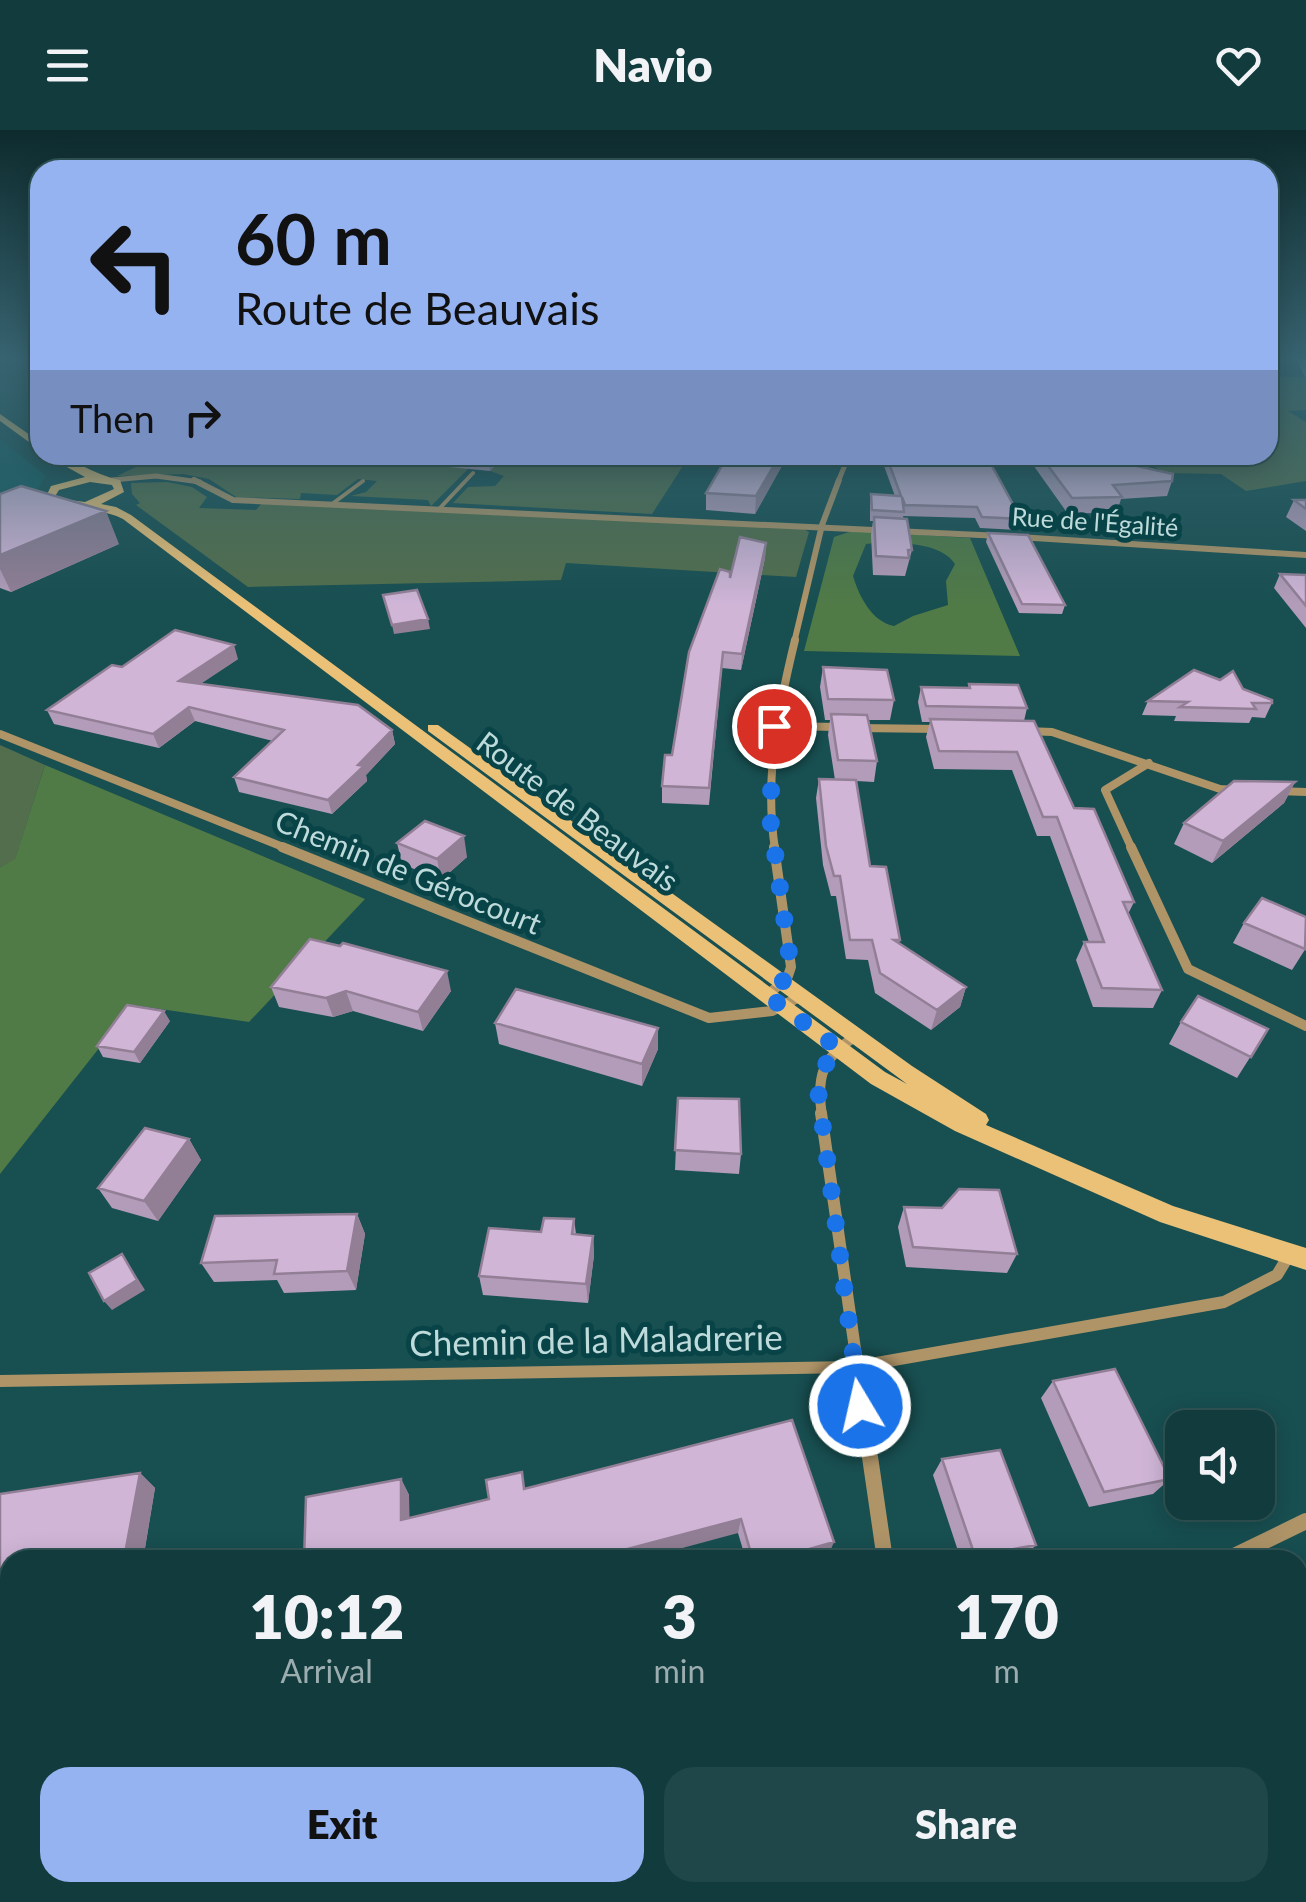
<!DOCTYPE html>
<html lang="en">
<head>
<meta charset="utf-8">
<style>
	body { margin:0; font-family:Lato,sans-serif; background:#1f4648; color:#f1f3f6; height:100vh; display:flex; flex-direction:column; font-size:38px; white-space:nowrap }
	* { box-sizing:border-box; margin:0 }
	p { font-size:32px; color:#9cadb0 }
	.icon { flex:none; width:55px; height:55px; fill:none; stroke:currentColor; stroke-width:2; stroke-linecap:round; stroke-linejoin:round }
	.map { position:relative; flex:1; overflow:hidden }
	.sheet { position:absolute; left:0px; top:1420px; width:1308px; height:352px; display:flex; flex-direction:column; background:#123b3d; border-radius:30px 30px 0 0; box-shadow:0 5px 25px #0003,0 0 0 2px #315557 }
	.sheet>* { flex:none }
	.banner { position:absolute; left:30px; top:30px; width:1248px; height:305px; border-radius:30px; box-shadow:0 5px 25px #0003,0 0 0 2px #315557; background:#95b2f1; color:#111; overflow:hidden }
	.fabs { position:absolute; left:1165px; top:1280px; display:grid; gap:20px }
	.fabs a { display:grid; place-items:center; width:110px; height:110px; border-radius:20px; background:#123b3d; box-shadow:0 5px 25px #0003,0 0 0 2px #315557; font-size:50px }
	.pin { position:absolute; display:grid; place-items:center; width:85px; height:85px; color:#fff; margin:-42px; border:5px solid #fff; border-radius:50%; box-shadow:0 2px 10px #0007 }
	.me { position:absolute; width:110px; margin:-55px; rotate:351deg; stroke-linejoin:round; filter:drop-shadow(0 0 8px #0008) }
	.turn { display:flex; align-items:center; gap:35px; height:210px; padding:0 40px; font-size:45px }
	.turn .icon { width:130px; height:130px; stroke-width:2.5 }
	.turn b { display:block; font-size:70px; line-height:85px }
	.then { display:flex; align-items:center; height:95px; padding:0 40px; background:#0003; gap:20px; font-size:38px }
	.eta { display:flex; justify-content:space-evenly; align-items:center; height:170px; text-align:center }
	.eta b { font-size:60px; font-weight:800; line-height:70px }
	.cta { display:flex; gap:20px; margin-top:auto; padding:20px 40px }
	.cta a { flex:1; height:115px; border-radius:30px; background:#95b2f1; color:#111; font-size:40px; font-weight:800; line-height:115px; text-align:center }
	.cta a+a { background:#1f4648; color:#f1f3f6 }
	header { display:flex; justify-content:space-between; align-items:center; height:130px; padding:0 40px; background:#123b3d; font-size:45px; font-weight:800 }
	.map>svg:first-child { display:block }
	.built { fill:#135a5d }
	.green { fill:#536e4c }
	.forest { fill:#507a46; fill-rule:evenodd }
	.lines { fill:none; stroke-linecap:round; stroke-linejoin:round }
	.lane { stroke:#af9468; stroke-width:4 }
	.street-far5 { stroke:#af9468; stroke-width:5 }
	.street-far4 { stroke:#af9468; stroke-width:6 }
	.street-far3 { stroke:#af9468; stroke-width:8 }
	.street-far2 { stroke:#af9468; stroke-width:10 }
	.street-far1 { stroke:#af9468; stroke-width:12 }
	.street { stroke:#af9468; stroke-width:16 }
	.secondary { fill:#ebc077; fill-rule:evenodd }
	.wall { fill:#b39cb9 }
	.shaded-wall { fill:#927f96 }
	.building { fill:#d0b5d7; stroke:#927f96; stroke-width:2.5 }
	.route { stroke:#1a73e8; stroke-width:18; stroke-dasharray:0 32.4 }
	.labels { text-anchor:middle; stroke-width:10; stroke-linejoin:round; paint-order:stroke }
	.far-street-label { font-size:25px; fill:#bfdadb; stroke:#084447 }
	.street-label { font-size:30px; fill:#bfdadb; stroke:#084447 }
	.near-street-label { font-size:35px; fill:#bfdadb; stroke:#084447 }
</style>
</head>
<body>
<header><svg class="icon" aria-label="menu" viewBox="0 0 24 24"><path d="M4 6h16M4 12h16M4 18h16"/></svg>Navio<svg class="icon" aria-label="heart" viewBox="0 0 24 24"><path d="M12 20l-8-8c-3-5 5-10 8-4 3-6 11-1 8 4z"/></svg></header>
<div class="map">
<svg width="1306" height="1772" viewBox="0 0 1306 1772">
	<rect width="100%" height="100%" fill="#184f51"/>
	<path class="built" d="M0,309L46,346L38,359L0,374Z"/>
	<path class="green" d="M1268,227L1276,246L1306,248V280L1288,281L1306,292V351L1246,361L1221,344L1165,343L1134,325H1268Z
		M161,325H367L364,328L452,325L468,339L431,376L428,370L351,366L366,362L377,351L358,349L337,365L301,363L300,369L236,367L209,349L183,344L117,346Z
		M506,325H690L652,384L453,373L468,357L495,356L504,346L490,341Z
		M167,352L192,357L207,367L199,378L256,380L262,373L800,397L809,402L796,447L566,433L561,450L248,457L136,375L140,373L132,364L131,353Z
		M0,615L45,635L15,730L0,737Z"/>
	<path class="forest" d="M852,401L970,408L1020,526L804,521L834,407ZM884,412C907,413 942,414 955,434L946,451L948,475L913,486L894,496C872,492 859,466 853,446L866,414Z
		M45,635L365,769L249,892L133,875L0,1044V737L15,729Z"/>
	<g class="lines">
		<path class="lane" d="M332,374L363,351
			M438,380L473,343"/>
		<path class="street-far5" d="M112,350L156,346L200,352
			M838,352L849,325"/>
		<path class="street-far4" d="M194,350L233,370L1001,406
			M1018,407L1306,425
			M794,513L822,395L839,350"/>
		<path class="street-far3" d="M774,596L840,597
			M857,598L940,599
			M1027,601L1052,602L1220,659L1235,660
			M0,604L288,719
			M1277,661L1306,662
			M775,719C764,647 778,580 795,510
			M1132,719L1105,660L1149,633"/>
		<path class="street-far2" d="M282,717L709,888L772,881L801,866
			M1131,717L1188,839L1306,896
			M768,865L788,846L791,837L774,717
			M822,986C816,946 822,928 856,906"/>
		<path class="street-far1" d="M821,983L871,1330
			M0,1251L854,1237L1224,1172L1277,1145L1289,1125"/>
		<path class="street" d="M870,1327L885,1430
			M1226,1430L1306,1391
			M952,1762L954,1772
			M516,1772L536,1762"/>
		<path class="secondary" d="M0,284L40,312V320L0,291Z
			M45,325C70,325 93,345 120,350L124,362L101,374L116,377L131,385L885,942L907,954L428,601V595H438L912,936L986,984L989,990L986,995L1173,1076L1306,1118V1140L1160,1092L955,1001L871,954L123,389C98,376 70,383 44,371L51,356L85,347ZM90,352L112,355L114,359L85,372L54,368L59,360Z"/>
	</g>
	<path class="wall" d="M1295,227H1306V249Z
		M366,325H506L490,341L367,329Z
		M788,325L755,384L706,380V363L736,333Z
		M880,325H986L1021,389L1018,400L980,398L975,388L903,386L912,420L905,446L873,445L871,405L873,391H870V375L871,364L895,366Z
		M1026,325H1088L1172,351L1167,366L1121,369L1117,382L1068,384Z
		M0,364L119,414L11,462L0,458Z
		M1294,370H1306V401L1286,387Z
		M988,403L1065,475L1062,484L1019,483L986,412Z
		M766,413L765,428L741,540L722,538L709,675L662,673V656L730,442Z
		M1280,444L1306,445V498L1274,458Z
		M238,529L200,554L392,600L395,614L366,645L367,651L332,684L239,662L234,647L273,611L195,591L159,618L54,594L47,580L122,537Z
		M823,537L894,570L890,590H868L877,631L874,652L856,651L870,736L900,810L899,813L966,857L960,877L931,900L875,863L868,830L846,829L836,766H831L823,735L816,668L819,649L835,650L828,605L830,590H825L820,557Z
		M969,554L1027,578L1024,591L1074,678L1134,772L1128,784L1162,860L1153,878L1093,877L1076,830L1084,812H1089L1050,706H1037L1012,640L934,639L926,607L930,592H922L918,572L921,557L968,558Z
		M1243,559L1272,573L1265,588L1252,587L1249,593L1174,591L1176,586L1142,585L1148,571Z
		M1295,652L1284,673L1212,733L1174,714L1184,693Z
		M397,713L467,727L441,750L402,734Z
		M1244,793L1306,818L1292,840L1233,813Z
		M271,857L451,861L423,901L353,881L333,887L279,877Z
		M170,891L140,933L103,927L97,916Z
		M1181,892L1268,899L1237,948L1169,914Z
		M495,893L658,919L642,956L499,914Z
		M678,968L741,1024L739,1044L675,1040Z
		M189,1009L201,1030L158,1091L112,1078L98,1058Z
		M904,1077L1017,1124L1007,1143L906,1137L898,1097Z
		M357,1084L365,1104L356,1160L284,1163L277,1150L214,1152L201,1133Z
		M574,1089L576,1104L593,1106L594,1125L588,1173L483,1165L479,1146L541,1102Z
		M1053,1251L1170,1349L1153,1364L1089,1377L1041,1268Z
		M792,1290L828,1426L814,1430H746L738,1403L304,1430L401,1349L409,1365V1389L489,1369Z
		M942,1329L1036,1415L1023,1428L1014,1430H961L933,1345Z
		M140,1343L155,1358L143,1430H10V1481L0,1483V1364Z
		M10,1597V1686L0,1688V1598Z
		M1041,1762H1298L1306,1772H1043Z"/>
	<path class="shaded-wall" d="M488,325H506L490,341Z
		M780,325H788L755,384L756,366Z
		M106,381L119,414L11,462L0,439V425Z
		M766,413L765,428L741,540L742,524Z
		M428,489L430,499L394,504L392,495Z
		M234,515L238,529L184,565L179,551Z
		M189,577L195,591L159,618L153,604Z
		M392,600L395,614L366,645L367,651L332,684L328,670L358,635Z
		M1295,652L1284,673L1212,733L1223,711Z
		M464,706L467,727L441,750L437,729Z
		M447,841L451,861L423,901L418,882Z
		M966,857L960,877L931,900L937,880Z
		M346,861L353,881L333,887L326,868Z
		M164,881L170,891L140,933L134,922Z
		M658,898V919L642,956V934Z
		M189,1009L201,1030L158,1091L144,1071Z
		M357,1084L365,1104L356,1160L347,1141Z
		M593,1106L594,1125L588,1173L586,1154Z
		M122,1124L145,1160L112,1180L104,1171Z
		M140,1343L155,1358L143,1430H126L124,1429Z
		M401,1349L409,1365L410,1405L401,1390Z
		M741,1389L738,1403L638,1430H586Z
		M834,1412L828,1426L814,1430H771Z
		M8,1596L10,1597V1684L0,1681V1634Z
		M63,1762L87,1765L86,1772H62Z"/>
	<path class="building" d="M741,325H780L756,366L706,363L724,332L736,333Z
		M886,325H986L1021,389L982,387L977,377L905,375L902,367L904,382L872,380L871,364L901,366Z
		M1040,325H1088L1173,344L1172,351L1113,355L1122,367L1072,368Z
		M21,356L106,381L0,425V364Z
		M1294,370H1306V379Z
		M874,387L907,389L912,420H908L909,428L876,426Z
		M988,403L1028,405L1065,475L1022,474Z
		M740,407L766,413L742,524L723,522L709,658L662,656L665,625H672L689,522L720,439L730,442V448Z
		M1280,444L1306,445V476Z
		M417,460L428,489L392,495L383,465Z
		M175,500L234,515L179,551L358,575L392,600L358,635L364,636L328,670L234,647L284,600L189,577L153,604L47,580L112,535L122,537Z
		M823,537L887,540L894,570L828,569Z
		M1194,540L1220,550L1233,541L1243,559L1272,570V573H1252L1256,579L1180,577L1188,572L1148,571Z
		M969,554L1018,555L1027,578L926,576L921,557L970,558Z
		M831,584L867,585L877,631L838,630Z
		M930,589L1034,591L1074,678L1094,679L1134,772H1123L1162,860L1102,858L1084,812H1104L1057,687H1043L1017,622L939,621Z
		M819,649L856,650L870,736L886,737L900,810H894L966,857L937,880L880,843L872,810H850L840,746H834L826,716Z
		M1234,651L1295,652L1223,711L1184,693Z
		M425,691L464,706L437,729L397,713Z
		M1262,768L1306,787L1305,819L1244,793Z
		M310,809L340,816L343,813L447,841L418,882L346,861L326,868L271,857Z
		M516,859L658,898L642,934L495,893Z
		M1198,866L1268,899L1251,927L1181,892Z
		M127,875L164,881L134,922L97,916Z
		M678,968L739,969L741,1024L675,1020Z
		M145,998L189,1009L144,1071L98,1058Z
		M959,1059L999,1060L1017,1124L913,1117L904,1077L942,1078Z
		M357,1084L347,1141L274,1144L277,1130L201,1133L215,1086Z
		M544,1088L574,1089L572,1104L593,1106L586,1154L479,1146L489,1098L541,1102Z
		M122,1124L137,1150L104,1171L89,1143Z
		M1115,1239L1170,1349L1104,1362L1053,1251Z
		M792,1290L834,1412L771,1430H753L741,1389L586,1430H304L306,1367L401,1349V1390L489,1369L486,1350L522,1342L524,1359Z
		M1000,1320L1036,1415L975,1426L942,1329Z
		M140,1343L124,1429L10,1430V1466L0,1467V1364Z
		M8,1596L0,1634V1598Z
		M1298,1666L1306,1686V1772H1068L1066,1762H1298Z
		M62,1762V1772H33Z"/>
	<linearGradient id="sky" x2="0" y2="1"><stop stop-color="#0d2b2d"/><stop offset="0.48" stop-color="#376370"/><stop offset="1" stop-color="#376370" stop-opacity="0"/></linearGradient>
	<rect width="1306" height="475" fill="url(#sky)"/>
	<g class="lines">
		<path class="route" d="M774,596L770,687L791,837L788,846L768,866L838,918L830,922L818,960L860,1276"/>
	</g>
	<g class="labels">
		<g class="far-street-label">
			<text transform="translate(1095 392) rotate(4)" y="9">Rue de l'Égalité</text>
		</g>
		<g class="street-label">
			<text transform="translate(577 682) rotate(37)" y="10">Route de Beauvais</text>
			<text transform="translate(408 743) rotate(22)" y="10">Chemin de Gérocourt</text>
		</g>
		<g class="near-street-label">
			<text transform="translate(596 1211) rotate(-1)" y="12">Chemin de la Maladrerie</text>
		</g>
	</g>
</svg>
<div class="fabs">
<a><svg class="icon" aria-label="sound" viewBox="0 0 24 24"><path d="M4 9h4l5-4v14l-5-4H4zM17 9q2 3 0 6"/></svg></a>
</div>
<div class="pin" style="left:774px;top:596px;background:#d93025"><svg class="icon" aria-label="arrive" viewBox="0 0 24 24"><path d="M6 21V4h12l-3 4 3 4H6"/></svg></div>
<svg class="me" style="left:860px;top:1276px" viewBox="-20 -20 40 40"><circle r="17" fill="#1a73e8" stroke="#fff" stroke-width="3"/><path d="M0-11L8 9 0 5-8 9z" fill="#fff"/></svg>
<div class="banner">
<div class="turn"><svg class="icon" aria-label="left" viewBox="0 0 24 24"><path d="M17 20v-9H6M10 6l-5 5 5 5"/></svg><div><b>60 m</b>Route de Beauvais</div></div>
<div class="then">Then<svg class="icon" aria-label="right" viewBox="0 0 24 24"><path d="M7 20v-9h11M14 6l5 5-5 5"/></svg></div>
</div>
<section class="sheet">
<div class="eta">
<div><b>10:12</b><p>Arrival</p></div>
<div><b>3</b><p>min</p></div>
<div><b>170</b><p>m</p></div>
</div>
<div class="cta"><a>Exit</a><a>Share</a></div>
</section>
</div>
</body>
</html>
